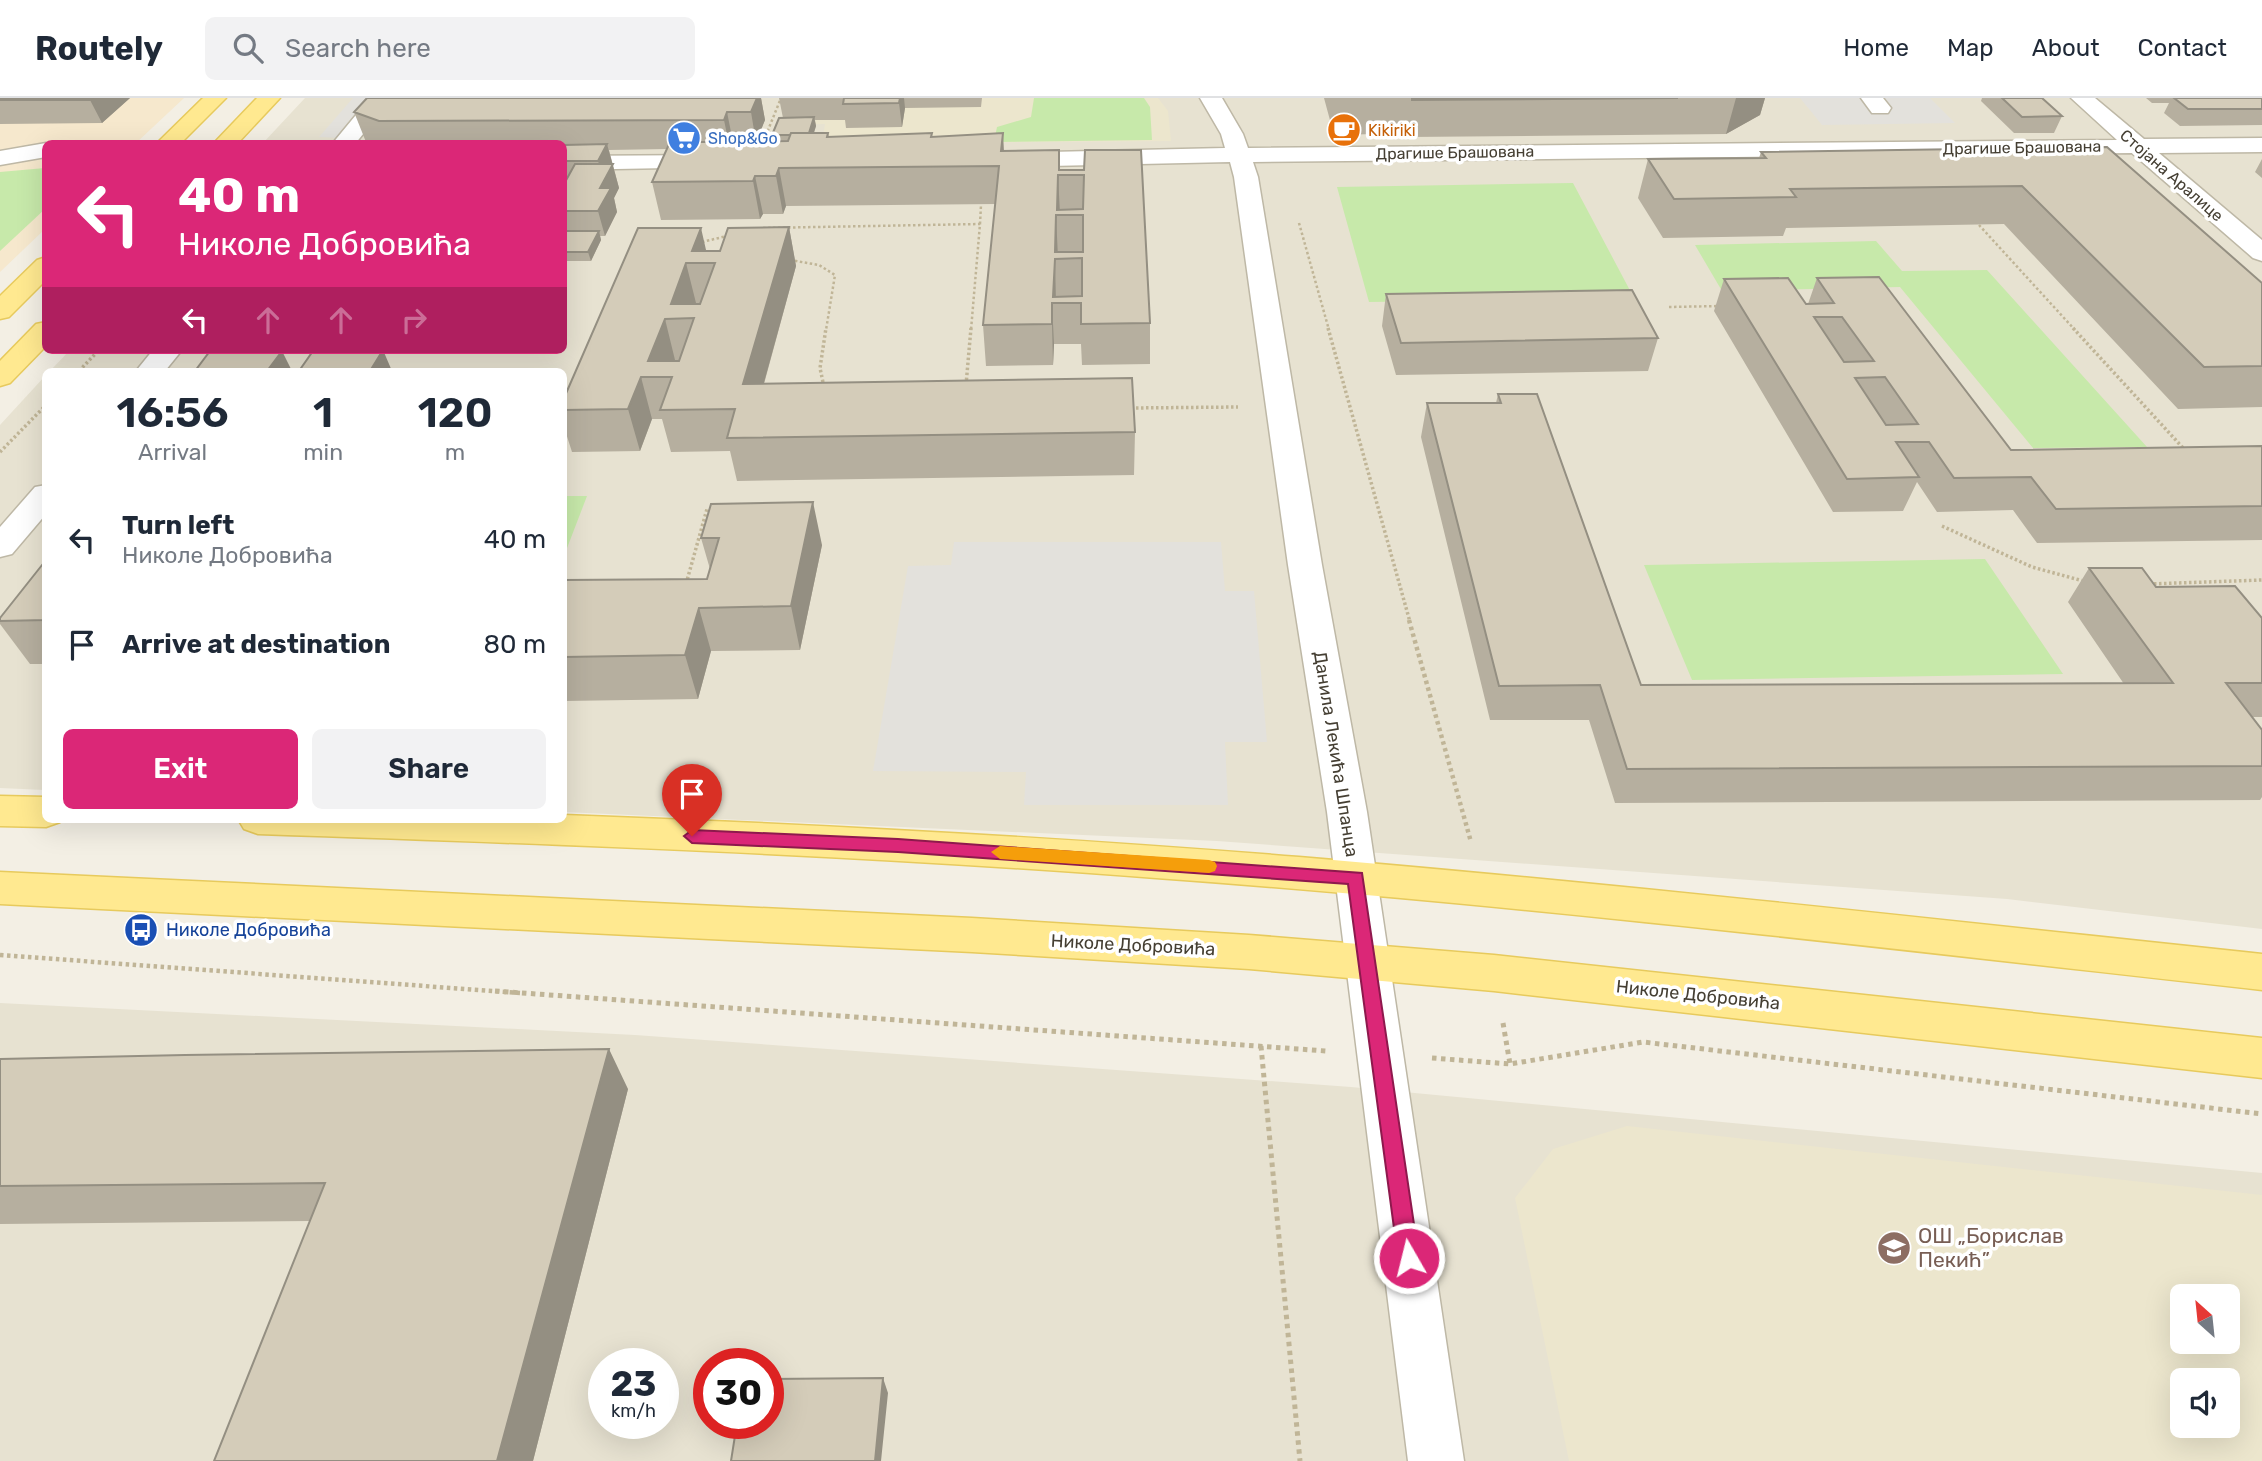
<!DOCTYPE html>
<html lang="en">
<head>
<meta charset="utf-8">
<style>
	body { margin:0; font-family:Rubik,sans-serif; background:#f2f2f3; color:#1f2937; height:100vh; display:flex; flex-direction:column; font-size:26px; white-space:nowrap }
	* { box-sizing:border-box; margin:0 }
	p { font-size:23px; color:#747a83 }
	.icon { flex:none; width:38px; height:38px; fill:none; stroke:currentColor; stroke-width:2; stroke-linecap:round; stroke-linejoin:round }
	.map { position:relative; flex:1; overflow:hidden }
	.sheet { position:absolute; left:42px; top:270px; width:525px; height:455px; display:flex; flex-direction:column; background:#fff; border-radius:10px; box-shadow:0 7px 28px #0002 }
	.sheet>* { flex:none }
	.hud { position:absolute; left:42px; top:42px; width:525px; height:214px; border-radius:10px; box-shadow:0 7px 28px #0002; background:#db2777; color:#fff; overflow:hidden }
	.needle { width:46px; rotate:333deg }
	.fabs { position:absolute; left:2170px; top:1186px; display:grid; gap:14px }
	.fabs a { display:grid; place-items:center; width:70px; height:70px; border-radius:10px; background:#fff; box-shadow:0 7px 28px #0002; font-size:35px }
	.speed { position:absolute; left:588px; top:1250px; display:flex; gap:14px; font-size:35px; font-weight:700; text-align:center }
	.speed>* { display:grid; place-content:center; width:91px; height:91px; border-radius:50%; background:#fff; box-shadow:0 7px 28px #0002; line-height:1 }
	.speed small { font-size:18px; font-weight:400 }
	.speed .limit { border:10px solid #d22; background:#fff; color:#111 }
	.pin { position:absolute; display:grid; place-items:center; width:60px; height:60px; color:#fff; margin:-72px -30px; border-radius:50% 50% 50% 0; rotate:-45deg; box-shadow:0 0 7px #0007 }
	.pin .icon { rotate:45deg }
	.me { position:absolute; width:77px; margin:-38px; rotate:352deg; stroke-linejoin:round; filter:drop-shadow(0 0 5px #0008) }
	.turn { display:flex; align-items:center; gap:24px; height:147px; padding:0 21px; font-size:32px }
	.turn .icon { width:91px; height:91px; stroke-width:2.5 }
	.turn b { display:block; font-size:49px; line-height:60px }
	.lanes { display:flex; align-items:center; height:66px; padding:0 21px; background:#0003; justify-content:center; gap:35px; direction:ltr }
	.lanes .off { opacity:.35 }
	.eta { display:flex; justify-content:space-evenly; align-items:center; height:119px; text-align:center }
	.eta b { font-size:42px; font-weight:600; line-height:49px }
	.cta { display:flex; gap:14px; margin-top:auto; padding:14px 21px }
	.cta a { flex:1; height:80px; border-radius:10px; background:#db2777; color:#fff; font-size:28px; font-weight:600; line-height:80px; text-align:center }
	.cta a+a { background:#f2f2f3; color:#1f2937 }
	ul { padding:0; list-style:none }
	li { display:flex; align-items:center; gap:21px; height:105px; padding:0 21px }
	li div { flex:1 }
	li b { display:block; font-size:26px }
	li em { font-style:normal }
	header { display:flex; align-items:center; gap:42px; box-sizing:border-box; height:98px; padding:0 35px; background:#fff; border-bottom:2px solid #e0e1e3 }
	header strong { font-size:33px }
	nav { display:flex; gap:38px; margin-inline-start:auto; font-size:24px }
	.search { width:490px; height:63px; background:#f2f2f3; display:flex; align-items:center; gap:18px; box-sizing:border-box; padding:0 24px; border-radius:10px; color:#747a83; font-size:26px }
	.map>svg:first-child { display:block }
	.residential { fill:#e7e2d1; fill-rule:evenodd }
	.commercial { fill:#f6e8cd }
	.education { fill:#ece6cd; fill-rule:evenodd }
	.green { fill:#c7e9aa }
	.parking { fill:#e3e1dc }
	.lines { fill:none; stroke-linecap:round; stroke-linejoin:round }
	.minor-casing { stroke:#beb8a6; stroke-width:3 }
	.major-casing { stroke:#e7ca5d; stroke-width:3 }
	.path-far3 { stroke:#c0b597; stroke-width:2.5; stroke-dasharray:2.5 2.5; stroke-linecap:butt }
	.path-far2 { stroke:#c0b597; stroke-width:3.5; stroke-dasharray:2.5 2.5; stroke-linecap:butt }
	.path-far1 { stroke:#c0b597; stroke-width:4.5; stroke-dasharray:3.5 3.5; stroke-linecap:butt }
	.path { stroke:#c0b597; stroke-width:5; stroke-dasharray:4.5 4.5; stroke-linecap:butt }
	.minor { fill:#fff; fill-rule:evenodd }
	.major { fill:#ffe990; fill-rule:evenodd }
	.wall { fill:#b6af9f }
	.shaded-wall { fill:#948f82 }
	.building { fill:#d4ccb9; stroke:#948f82; stroke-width:2; fill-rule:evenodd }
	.route { fill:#db2777; stroke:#8e194d; stroke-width:2 }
	.slow { fill:#f59e0b }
	.labels { text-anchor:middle; stroke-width:7; stroke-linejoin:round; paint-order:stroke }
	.far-food-label { font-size:16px; fill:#c56008; stroke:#fff; text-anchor:start }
	.far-shop-label { font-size:16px; fill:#366cbe; stroke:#fff; text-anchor:start }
	.far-street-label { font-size:16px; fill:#453f33; stroke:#fff }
	.street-label { font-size:18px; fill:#453f33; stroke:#fff }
	.transit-label { font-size:18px; fill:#164399; stroke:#fff; text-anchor:start }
	.near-education-label { font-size:21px; fill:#785e54; stroke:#fff; text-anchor:start }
</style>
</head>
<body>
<header>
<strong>Routely</strong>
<div class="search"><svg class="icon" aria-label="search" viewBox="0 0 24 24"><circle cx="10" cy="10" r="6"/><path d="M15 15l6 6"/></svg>Search here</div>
<nav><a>Home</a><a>Map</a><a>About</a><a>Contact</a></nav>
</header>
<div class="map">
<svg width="2262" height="1363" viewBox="0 0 2262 1363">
	<rect width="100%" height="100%" fill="#f3efe4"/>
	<path class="residential" d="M305,0H2262V831L2007,801L1217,743L564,714V273H50L70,252H564V46L263,45Z
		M45,278V692L0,690V327Z
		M0,905L635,937L1351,989L2262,1075V1363H0ZM2182,1199H2228V1244H2182ZM604,1265H663V1325H604ZM709,1265H768V1325H709ZM2182,1283H2228V1328H2182Z"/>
	<path class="commercial" d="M0,0H184L136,45L46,46L45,131L0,174Z"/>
	<path class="education" d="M789,0H1158L1168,13L1171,43L822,46L825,26L780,27Z
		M1627,1028L2262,1097V1363H1569L1515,1100L1553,1051ZM2182,1199H2228V1244H2182ZM2182,1283H2228V1328H2182Z"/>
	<path class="green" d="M1034,0H1144L1150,9L1152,42L994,44L997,29L1031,19Z
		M45,70V111L0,153V74Z
		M1573,85L1634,200L1369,204L1337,89Z
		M1876,143L1902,173L1987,172L2147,349L2033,350L1900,189L1722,193L1695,147Z
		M564,398H587L564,458Z
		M1985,461L2063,576L1692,582L1644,467Z"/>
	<path class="parking" d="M353,0H375L341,40L319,39Z
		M1800,0H1930L1955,25L1822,27Z
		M954,444H1221L1225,493H1254L1267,644H1225L1228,707H1024L1026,674L873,673L908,468L951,467Z"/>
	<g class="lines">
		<g class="minor-casing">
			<path id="minor" d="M370,0H392L355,46H332Z
				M1200,0H1222L1243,36L1248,50L2117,42L2071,0H2095L2144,41L2262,40V54L2159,55L2262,142V163L2253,160L2132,55L1253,64L1258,79L1322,467L1367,714L1464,1363H1408L1327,714L1288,467L1234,79L1230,64L1008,69L1000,67L996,62L1000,57L1008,55L1225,50L1221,36Z
				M1861,0H1883L1891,10L1888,15H1872Z
				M46,45V59L0,67V53Z
				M713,57L721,59L725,64L721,69L564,72V58Z
				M153,252H182L165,273H136Z
				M46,387V416L12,456L0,459V429L35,389Z"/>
		</g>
		<g class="major-casing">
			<path id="major" d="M203,0H226L180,46H156Z
				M257,0H280L237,46H213Z
				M46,159V182L9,219L0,221V198L37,162Z
				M46,224V248L10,285L0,288V263L36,226Z
				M0,698L46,699V721H62L60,724L46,729L0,728Z
				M564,717C809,726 1054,739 1299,759C1620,786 1941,822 2262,856V892C1894,851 1526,807 1156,780C857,757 558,746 258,736L244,731L238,721H564Z
				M0,774L972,820L1249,837L1494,857L2262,940V980L1494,893L1249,871L972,854L0,806Z"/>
		</g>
		<path class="path-far3" d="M762,47L781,0
			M1299,125L1329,232
			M980,126L981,107
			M1979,127L2075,232
			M763,130L980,126L971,232
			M702,144L727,138
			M790,162L819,167L835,177L826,232
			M1669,209L1721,208"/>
		<path class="path-far2" d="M1328,230L1410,524
			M2073,230L2184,351
			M79,273L99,252
			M966,287L971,230
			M824,289L820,270L826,230
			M1131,310L1238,309
			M0,354L46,307
			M1942,428L2032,469L2087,484
			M686,486L707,411
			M2149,486L2262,482"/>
		<path class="path-far1" d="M1409,522L1471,744
			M0,857L520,895"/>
		<path class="path" d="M495,893L1326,953
			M1503,925L1510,966
			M1261,948L1300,1363
			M1432,960L1510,966L1643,944L2262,1016"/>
		<use href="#minor" class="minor"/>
		<use href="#major" class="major"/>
	</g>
	<path class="wall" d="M0,0H130L102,25L0,26Z
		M761,0L765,22L756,44H733L732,47L774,44L772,37L783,20L779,0H982L981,9L905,10L902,29L846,30L845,22H815L816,28L814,35H828L829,39H932L1004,53L1060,72H1084L1150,225V266L1082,267L1081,246H1054L1053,267L986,268L983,227L995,106L786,108L783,116H763L760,121L661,122L652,84L667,51L609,52L619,90L614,100L617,114L605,138H600L601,142L591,163H564V46H371L366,44L354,14Z
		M1324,0H1765L1760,17L1726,36L1407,39L1405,31L1377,32L1376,36L1334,37Z
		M1982,0H2042L2062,18L2054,35H2014L1981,3Z
		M2146,0H2262V27L2180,28L2164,15L2169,5H2152Z
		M2107,49L2262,185V309L2178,311L2004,126L1786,130L1783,138L1663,140L1638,100L1648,61L1759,60L1761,54Z
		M2262,61V80L2255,74Z
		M789,129L796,168L764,286L1135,334L1134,377L737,383L730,353L671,354L662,321H652L640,353L572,354L564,329V300L638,130L707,153H720Z
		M1817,180L2011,352L2262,348V442L2037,445L2013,412L1937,414L1917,384L1903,413L1833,414L1714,213L1724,181L1806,206H1808Z
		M1386,196L1658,240L1648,273L1396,277L1382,228Z
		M1498,296L1641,587L2124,586L2068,504L2089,470L2156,489L2262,520V619H2252L2262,632V699L2260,702L1615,705L1589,622H1490L1421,339L1427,305H1496Z
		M711,406L822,447L800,552L711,553L698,601L564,603V482L707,481L710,471L701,440Z
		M46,462V566H30L0,526V520Z
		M0,961L628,991L533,1363H214L310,1123L0,1126Z"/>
	<path class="shaded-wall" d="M92,0H130L102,25L90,2Z
		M757,0H761L765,22L756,44L751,14Z
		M900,0H904L905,10L902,29L899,5Z
		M1736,0H1765L1760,17L1726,36Z
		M727,14L733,44L730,51L724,22Z
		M814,19L816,28L810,46L809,37Z
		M1003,35L1005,73L1001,53Z
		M607,46L619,90L614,100L617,114L605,138L598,113L600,90L604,82L598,63Z
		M779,70L786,108L783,116L776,78Z
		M1058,77L1060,116L1057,117Z
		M755,78L763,116L760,121L753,83Z
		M1056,117L1058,160H1055Z
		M789,129L796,168L752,328L743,286Z
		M701,130L709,165L692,153Z
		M599,133L601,142L591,163L588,154Z
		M1055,161L1056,205H1053Z
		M686,165L696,205L671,206Z
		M1052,205L1054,246L1053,267L1052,226Z
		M665,221L675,262L669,279L648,263Z
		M383,252L392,273H370Z
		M282,253L292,273H267Z
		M641,279L652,321L640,353L628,311Z
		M813,404L822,447L800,552L791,508Z
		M699,510L711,553L698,601L685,557Z
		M609,951L628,991L533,1363H497Z
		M883,1280L888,1295L881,1363H875Z"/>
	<path class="building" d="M0,0H92L90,2H0Z
		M367,0H757L751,14H727L724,22L379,23L354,14Z
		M844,0H900L899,5L843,6Z
		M1412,0H1678L1412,2Z
		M2002,0H2042L2062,18L2022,19Z
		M2174,0H2262V11H2188Z
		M814,19L809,35H791L790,37H772L779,20Z
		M791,35H828L827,39L932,35L931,39L1003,35L1001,53L1059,52V72H1084L1085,52H1141L1150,225L1081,226V205H1052V226L983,227L999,68L779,70L776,78H755L753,83L652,84L670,44H718L717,47H744L745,44L788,43ZM1058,77H1084L1083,111L1057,112ZM1056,117H1083V154H1055ZM1082,160V198L1053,199L1055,161Z
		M607,46L598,63H564V47Z
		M2107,49L2262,185V268L2204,269L2022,88L1790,91L1796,99L1674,101L1648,61L1766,60L1761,54Z
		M575,66H613L600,90H611L598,113H564V86Z
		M789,129L743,286L1132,280L1135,334L727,340L735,311L660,312L672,279H641L628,311L564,312V300L638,130H701L692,153H720L728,130ZM686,165H715L700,206H671ZM694,220L679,263H648L665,221Z
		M564,133H599L588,154H564Z
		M1879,179L2011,352L2262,348V408L2056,411L2031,379L1954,380L1929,344H1896L1919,379L1847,381L1724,181L1788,180L1806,206L1834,205L1817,180ZM1814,219H1842L1874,263L1844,264ZM1885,279L1918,326L1886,327L1855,280Z
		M1632,192L1658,240L1401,245L1386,196Z
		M383,252L370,273H299L313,253Z
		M210,253H282L267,273H195Z
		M1498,296H1537L1641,587L2173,585L2089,470H2142L2156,489L2235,488L2262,520V585H2226L2262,632V668L1627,671L1600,587L1499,588L1427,305H1501Z
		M813,404L791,508L699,510L685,557L564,559V482L707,481L719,440H701L711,406Z
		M46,462V522L0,523V520Z
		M609,951L497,1363H214L325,1085L0,1088V961L185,957Z
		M883,1280L875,1363H731L737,1325H768V1281Z"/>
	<path class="route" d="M692,732L898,741L1362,775L1419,1160L1416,1167L1409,1170L1401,1167L1398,1160L1348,786L898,754L692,745L684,738Z"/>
	<path class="slow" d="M1000,748L1209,762L1215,764L1217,768L1215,773L1209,775L1000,761L991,754Z"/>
	<defs>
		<g id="cafe-disc" transform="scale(1.75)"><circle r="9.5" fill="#e8710a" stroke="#fff"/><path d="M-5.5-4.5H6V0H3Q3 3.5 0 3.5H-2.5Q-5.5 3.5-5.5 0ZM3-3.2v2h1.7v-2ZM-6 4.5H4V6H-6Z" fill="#fff"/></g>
		<g id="supermarket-disc" transform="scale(1.75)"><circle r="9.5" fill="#3f7fe0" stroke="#fff"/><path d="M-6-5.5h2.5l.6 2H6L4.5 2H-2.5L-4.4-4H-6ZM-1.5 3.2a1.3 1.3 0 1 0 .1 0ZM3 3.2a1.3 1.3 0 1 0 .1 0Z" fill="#fff"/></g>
		<g id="bus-disc" transform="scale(1.75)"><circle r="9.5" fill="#1a4fb4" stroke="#fff"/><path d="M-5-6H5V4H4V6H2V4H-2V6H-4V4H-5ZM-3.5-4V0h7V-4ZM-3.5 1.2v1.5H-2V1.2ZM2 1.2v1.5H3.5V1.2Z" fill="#fff"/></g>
		<g id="school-disc" transform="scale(1.75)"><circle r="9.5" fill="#8d6e63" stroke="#fff"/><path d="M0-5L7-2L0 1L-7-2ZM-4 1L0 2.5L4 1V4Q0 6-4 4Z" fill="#fff"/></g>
	</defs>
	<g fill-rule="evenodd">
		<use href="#cafe-disc" x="1344" y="32"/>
		<use href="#supermarket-disc" x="684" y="40"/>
		<use href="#bus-disc" x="141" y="832"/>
		<use href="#school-disc" x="1894" y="1150"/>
	</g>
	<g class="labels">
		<g class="far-food-label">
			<text x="1368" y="38">Kikiriki</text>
		</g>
		<g class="far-shop-label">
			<text x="708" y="46">Shop&amp;Go</text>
		</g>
		<g class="far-street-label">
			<text transform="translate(2022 49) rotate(-1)" y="6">Драгише Брашована</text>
			<text transform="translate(1455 54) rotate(-1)" y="6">Драгише Брашована</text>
			<text transform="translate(2172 77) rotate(41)" y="6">Стојана Аралице</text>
		</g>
		<g class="street-label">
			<text transform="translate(1336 656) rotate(81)" y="6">Данила Лекића Шпанца</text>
			<text transform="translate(1133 847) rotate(3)" y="6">Николе Добровића</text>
			<text transform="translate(1698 897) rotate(6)" y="6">Николе Добровића</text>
		</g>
		<g class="transit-label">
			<text x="166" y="838">Николе Добровића</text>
		</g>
		<g class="near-education-label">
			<text x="1918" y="1145">ОШ „Борислав<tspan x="1918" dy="24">Пекић”</tspan></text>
		</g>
	</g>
</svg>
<div class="fabs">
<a><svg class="needle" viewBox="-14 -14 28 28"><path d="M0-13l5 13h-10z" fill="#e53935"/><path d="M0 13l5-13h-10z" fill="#747a83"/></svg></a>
<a><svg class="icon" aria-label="sound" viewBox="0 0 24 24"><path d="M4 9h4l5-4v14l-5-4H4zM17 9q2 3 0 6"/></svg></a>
</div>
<div class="speed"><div>23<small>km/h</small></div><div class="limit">30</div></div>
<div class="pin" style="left:692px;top:738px;background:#d93025"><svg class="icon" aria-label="arrive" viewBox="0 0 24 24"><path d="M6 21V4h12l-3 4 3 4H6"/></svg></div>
<svg class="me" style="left:1409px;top:1160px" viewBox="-20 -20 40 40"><circle r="17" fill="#db2777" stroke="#fff" stroke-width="3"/><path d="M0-11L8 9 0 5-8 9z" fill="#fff"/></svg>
<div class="hud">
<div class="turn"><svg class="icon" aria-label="left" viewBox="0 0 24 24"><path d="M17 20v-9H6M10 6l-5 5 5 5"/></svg><div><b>40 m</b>Николе Добровића</div></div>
<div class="lanes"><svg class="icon" aria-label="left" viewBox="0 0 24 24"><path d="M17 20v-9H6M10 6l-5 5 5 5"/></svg><svg class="icon off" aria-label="ahead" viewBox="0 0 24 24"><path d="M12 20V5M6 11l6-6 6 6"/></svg><svg class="icon off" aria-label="ahead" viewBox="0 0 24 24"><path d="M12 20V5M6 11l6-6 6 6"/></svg><svg class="icon off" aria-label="right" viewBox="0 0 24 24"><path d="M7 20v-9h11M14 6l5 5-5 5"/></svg></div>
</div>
<section class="sheet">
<div class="eta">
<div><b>16:56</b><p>Arrival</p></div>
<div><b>1</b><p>min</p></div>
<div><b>120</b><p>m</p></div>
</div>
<ul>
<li><svg class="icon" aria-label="left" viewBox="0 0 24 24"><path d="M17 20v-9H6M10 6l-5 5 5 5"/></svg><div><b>Turn left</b><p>Николе Добровића</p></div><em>40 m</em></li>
<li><svg class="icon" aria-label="arrive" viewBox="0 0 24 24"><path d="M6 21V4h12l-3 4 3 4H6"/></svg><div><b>Arrive at destination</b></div><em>80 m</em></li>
</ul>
<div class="cta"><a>Exit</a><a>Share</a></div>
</section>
</div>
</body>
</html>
